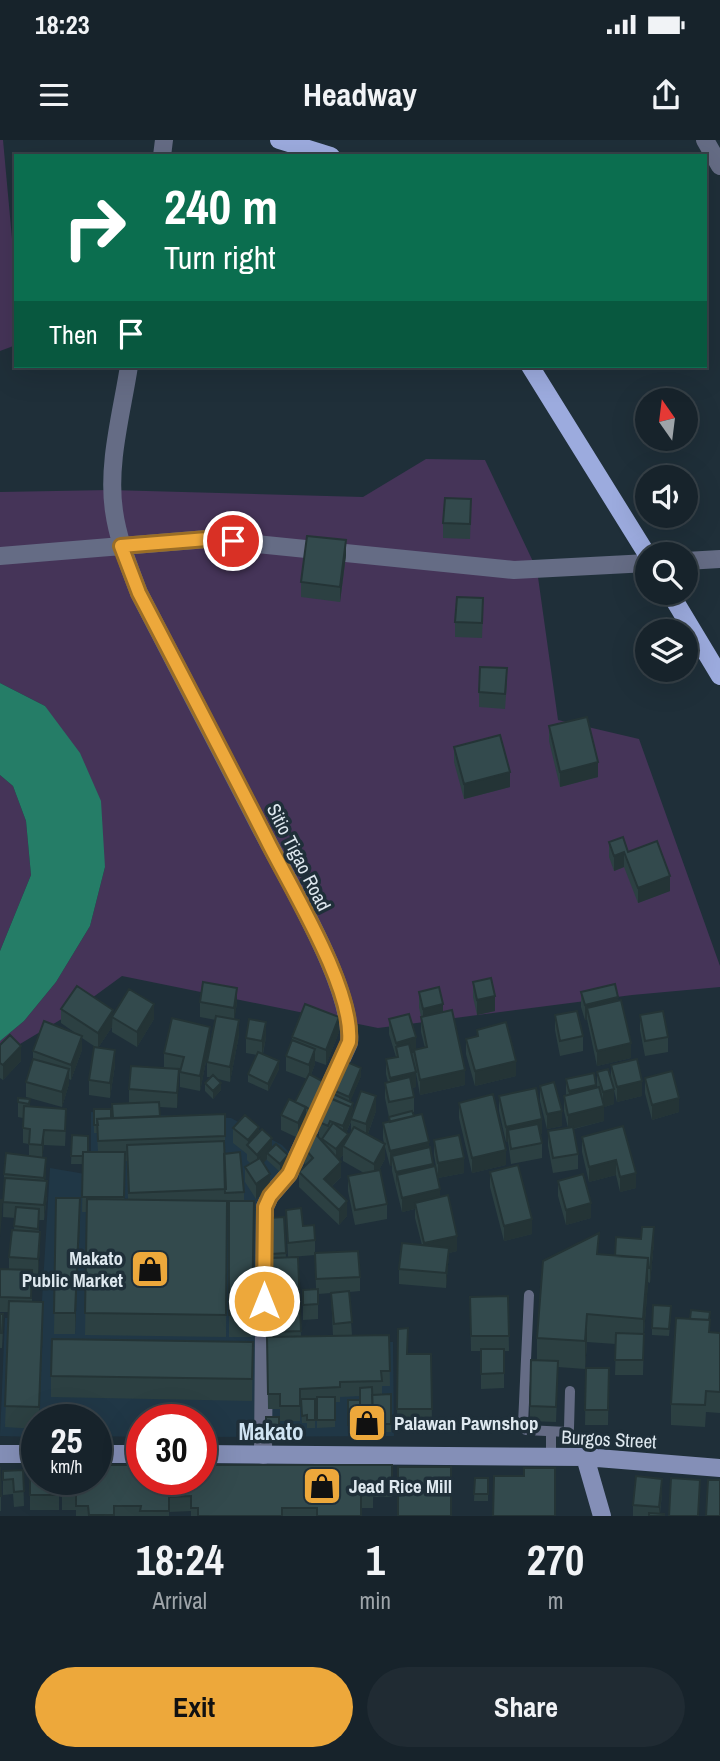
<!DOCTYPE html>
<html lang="en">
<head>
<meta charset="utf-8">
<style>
	body { margin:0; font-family:"Archivo Narrow",sans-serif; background:#202b33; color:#f1f3f6; height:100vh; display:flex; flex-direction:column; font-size:26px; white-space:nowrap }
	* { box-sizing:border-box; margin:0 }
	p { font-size:23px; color:#9ea4a9 }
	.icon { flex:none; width:38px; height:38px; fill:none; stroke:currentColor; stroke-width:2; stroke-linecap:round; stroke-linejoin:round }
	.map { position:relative; height:1376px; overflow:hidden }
	.panel { display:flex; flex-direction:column; background:#17232b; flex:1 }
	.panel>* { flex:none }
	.top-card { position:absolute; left:14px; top:14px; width:693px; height:214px; border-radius:0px; box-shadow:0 7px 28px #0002,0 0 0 2px #364047; background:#0b6e4f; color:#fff; overflow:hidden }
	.needle { width:46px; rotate:346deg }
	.tools { position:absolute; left:635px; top:248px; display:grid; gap:14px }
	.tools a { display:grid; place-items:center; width:63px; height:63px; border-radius:50%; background:#17232b; box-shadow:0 7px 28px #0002,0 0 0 2px #364047; font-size:35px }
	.speed { position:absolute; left:21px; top:1264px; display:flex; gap:14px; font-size:35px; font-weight:700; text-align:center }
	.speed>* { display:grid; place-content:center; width:91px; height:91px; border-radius:50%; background:#17232b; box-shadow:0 7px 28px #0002,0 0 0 2px #364047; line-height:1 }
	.speed small { font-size:18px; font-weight:400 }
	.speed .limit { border:10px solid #d22; background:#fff; color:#111 }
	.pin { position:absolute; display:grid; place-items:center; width:60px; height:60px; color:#fff; margin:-30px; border:4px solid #fff; border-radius:50%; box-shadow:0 2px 7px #0007 }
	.me { position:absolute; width:77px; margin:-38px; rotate:0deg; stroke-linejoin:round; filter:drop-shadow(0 0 5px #0008) }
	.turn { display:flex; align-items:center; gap:24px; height:147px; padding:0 35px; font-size:32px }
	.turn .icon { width:91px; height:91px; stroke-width:2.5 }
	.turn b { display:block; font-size:49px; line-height:60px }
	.then { display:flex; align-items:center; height:66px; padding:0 35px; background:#0003; gap:14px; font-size:26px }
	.eta { display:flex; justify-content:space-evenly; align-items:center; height:119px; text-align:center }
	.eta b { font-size:42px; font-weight:700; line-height:49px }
	.action { display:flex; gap:14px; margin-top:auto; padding:14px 35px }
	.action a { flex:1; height:80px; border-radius:42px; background:#eda83b; color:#111; font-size:28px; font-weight:700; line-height:80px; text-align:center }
	.action a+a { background:#202b33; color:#f1f3f6 }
	.status { display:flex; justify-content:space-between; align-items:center; height:49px; padding:0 35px; background:#17232b; direction:ltr }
	.status svg { height:19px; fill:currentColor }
	header { display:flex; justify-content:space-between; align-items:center; height:91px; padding:0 35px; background:#17232b; font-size:32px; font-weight:700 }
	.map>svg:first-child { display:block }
	.built { fill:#203746 }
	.green { fill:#453458 }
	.water { fill:#257d67 }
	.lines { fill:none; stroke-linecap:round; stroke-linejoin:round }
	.lane { stroke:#656c85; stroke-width:10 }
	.street { stroke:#656c85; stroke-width:18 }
	.secondary { stroke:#848fb7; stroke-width:18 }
	.primary { stroke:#9cabde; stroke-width:18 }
	.wall { fill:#2c4042; fill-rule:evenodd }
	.shaded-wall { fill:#243436 }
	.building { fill:#334a4d; stroke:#243436; stroke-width:2 }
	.route-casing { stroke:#9a6d26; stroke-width:18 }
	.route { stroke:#eda83b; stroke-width:12 }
	.labels { text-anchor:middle; stroke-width:7; stroke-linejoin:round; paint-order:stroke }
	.street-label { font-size:19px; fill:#dee8ef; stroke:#1f2f39 }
	.poi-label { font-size:19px; font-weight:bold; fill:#dee8ef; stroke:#1f2f39; text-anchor:start }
	.quarter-label { font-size:23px; font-weight:bold; fill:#d0e4f2; stroke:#1f2f39 }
</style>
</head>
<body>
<div class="status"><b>18:23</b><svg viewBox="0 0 49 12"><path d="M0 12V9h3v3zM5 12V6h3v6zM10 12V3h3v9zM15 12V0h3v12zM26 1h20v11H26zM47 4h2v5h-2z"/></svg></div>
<header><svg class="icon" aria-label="menu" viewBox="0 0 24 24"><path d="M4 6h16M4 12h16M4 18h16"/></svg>Headway<svg class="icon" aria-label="share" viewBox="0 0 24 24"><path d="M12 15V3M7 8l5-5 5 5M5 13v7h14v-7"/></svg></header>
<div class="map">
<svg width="720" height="1376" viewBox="0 0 720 1376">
	<rect width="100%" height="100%" fill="#1f2f39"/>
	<path class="built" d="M91,972L231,978L282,1005L294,1017L258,1081L255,1200L393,1202L394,1296L201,1297V1279H142V1297L96,1296V1279H37V1297L0,1296L5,1178L41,1177L50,1028L91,1035Z"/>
	<path class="green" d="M0,0H3L16,142V205L0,211Z
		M426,319L485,320L537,430L558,580L639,599L720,826V847L632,855L378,888L122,836L70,874L0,916V901L24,881L56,842L90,786L105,727L45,566L0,543V352L110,350L363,357Z
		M0,635L13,646L26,681L31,735L0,811Z"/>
	<path class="water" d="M0,543L45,566L80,613L101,661L105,727L90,786L56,842L24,881L0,901V811L31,735L26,681L13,646L0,635Z"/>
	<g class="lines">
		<path class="lane" d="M529,1155L523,1284L526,1290L567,1292L569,1288L570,1251
			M551,1292V1317"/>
		<path class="street" d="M705,0L720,26
			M162,16L164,0
			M129,226C122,272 107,324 114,371C118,400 129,426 139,453C179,531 220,609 260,687C286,737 354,849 349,903L289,1034L270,1056L265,1067L263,1315
			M0,416L207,399L514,430L648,423
			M686,421L720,419"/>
		<path class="secondary" d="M0,1314H37
			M96,1314H142
			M201,1314L585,1317L720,1328
			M585,1317L602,1376"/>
		<path class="primary" d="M279,0L331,16
			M530,226L648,416
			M670,453L720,536"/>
	</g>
	<path class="wall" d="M471,374L470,399L443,398V383Z
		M346,415L340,462L301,457V442Z
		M483,473L482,498L455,497V482Z
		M507,543L505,569L479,567V552Z
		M549,586L598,637L560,647L549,601Z
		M454,607L510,647L464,659L454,622Z
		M609,702L628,712L670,751L638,763L624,727L614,731L609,717Z
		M473,842L495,871L477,875L473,857Z
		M419,852L443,872L465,945L420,955L416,933V947L412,948L414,957V972H413L414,976L429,1007L440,1057L457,1111L449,1113L446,1148L399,1144V1129L422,1105L415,1078V1069L402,1072L392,1031V1026H390L385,1007V1019L379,1030L387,1064V1079L355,1085L348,1051V1036L364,1033L343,1021V1015L339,1020L341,1037L332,1046L347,1076L339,1085L299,1047V1032L306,1025L299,1017V1002L319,997V991L313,989V974L316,968L311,978L306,975V982L298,998L281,990V975L295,962L307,939L286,931V916L292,900V897L339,892L326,925L315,921V924L311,935L324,950L322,955L327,957L333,954V950L361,936L350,961L351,978L376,971L368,994L384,1004L383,998V983L389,982V977L385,958V943L388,942L386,934V919L396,917L389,894V879L416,910L425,908L421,892V877L419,867ZM351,982V993L348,998L346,993Z
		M581,852L618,861L631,918L597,926L587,879L585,880L581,867Z
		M200,862L237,863L234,879L239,895L230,942L218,939L221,950L213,959L205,951V943L210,937H207V922L216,880L200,877Z
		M61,869L154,879L137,907L112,892V887L98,908L115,925L110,958L89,955V940L97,908L82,898V910L71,940L69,939V944L62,967L26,957V942L33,920V911L74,892L61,883Z
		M555,875L583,896V911L560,916L555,890Z
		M640,875L668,897V912L645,916L640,890Z
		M477,890L516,936L475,946L466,914V899L477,897Z
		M266,897L263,914L279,929L268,951L248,942V934L257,915L246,913V898Z
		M210,902L200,951L180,947V931H179L177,968L160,967V976L225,996V1014L244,1052V1061L254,1083L252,1197H229V1067L227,1068L226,1197L85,1195L87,1072H82L83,1024H71L72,995L88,1012H98L97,993H94V969L112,978L129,963V949L168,928H164V913ZM125,1021H127L128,1059H124Z
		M0,905L21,921L3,940L0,938Z
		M611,925L642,956L617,962L614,950V964L604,967V981L574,989L578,1014V1029L553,1033L548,1006V991L568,988L564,971V956H566V939L597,948V932L611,941Z
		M645,938L679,972L652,980L645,953Z
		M540,946L562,986L547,989L540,961Z
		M499,956L542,994H540L542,1003V1018L511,1024L508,1001L506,1002L499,971Z
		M18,958L30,959V966L66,984L65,1006L44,1005L42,1017L46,1033L45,1041L47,1056L44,1080H39V1092L40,1107L38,1134H32V1162L43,1184L39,1279H37V1289L5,1287L9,1172H0V1129H9V1117L14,1090L15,1078L3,1077L4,1034L29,1016V1004L23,1003V978L18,977Z
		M459,963L506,1025L472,1033L459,978Z
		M623,986L636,1048L620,1052L616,1035L589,1042L582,1012V997Z
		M233,988L259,991L272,1007L288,1023L280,1032L267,1020V1019L263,1023L270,1049L256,1059L245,1042V1027L251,1024L247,1020V1014L233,1003Z
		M434,1000L464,1033L438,1038L434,1015Z
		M490,1032L532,1094L504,1101L490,1047Z
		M558,1041L591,1078L566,1085L558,1056Z
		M56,1058L80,1080L75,1194H54Z
		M286,1070L303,1086L315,1100V1113L360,1137V1151L349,1152L352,1195H389L390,1246H382V1255L391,1254V1292H348V1260H360V1256L340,1257V1262H335V1287L317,1288V1263H315V1288H307V1283H302L301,1264H300V1281H280V1269H268L267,1197H273L271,1121V1122L268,1085L284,1077L286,1118L288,1117ZM315,1115L316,1149L303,1150V1180L318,1179V1154L331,1153L333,1196H301L298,1117H290Z
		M654,1102L650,1143L648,1142L644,1194L643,1235H615L616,1204L587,1202L585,1229L558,1227L556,1282L530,1281V1266L537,1220V1198L599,1114L615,1116Z
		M508,1156L509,1211H504V1248L481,1249V1211H471L470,1157Z
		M0,1174L3,1189L2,1208H0Z
		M671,1174L669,1196L652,1195V1188Z
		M710,1180V1192L720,1193V1273L706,1272L705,1287L671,1285V1264Z
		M398,1189L408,1214H431L432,1284H397Z
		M253,1202L252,1261L51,1257V1236Z
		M586,1228H609L608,1285H585Z
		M266,1277H279V1294H266Z
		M30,1325L59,1339V1370H30Z
		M392,1325V1357H373V1368H361V1376H191V1371L169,1372V1376H76V1370H62V1339Z
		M0,1327L1,1356V1371H0Z
		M23,1330L24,1366L14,1367L13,1354L3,1355V1331Z
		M475,1338H488V1361H474Z
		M662,1354L660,1373L664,1376H633V1365Z"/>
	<path class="shaded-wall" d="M346,400V415L340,462V447Z
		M598,622V637L560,647V632Z
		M510,632V647L464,659V644Z
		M624,712V727L614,731V716Z
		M670,736V751L638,763V748Z
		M237,848V863L234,883V868Z
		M495,856V871L477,875V860Z
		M618,857V872L587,868V879L585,880V865Z
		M154,864V879L137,907V892Z
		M443,864V879L423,884V869Z
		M113,870L112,887L98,908V893Z
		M339,877V892L326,925V910Z
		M239,880V895L230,942V927Z
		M266,882V897L262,916V901Z
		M210,887V902L200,951V936Z
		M82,896V910L71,940V925Z
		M416,897V912L398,917L396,903Z
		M631,903V918L597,926V911Z
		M21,906V921L3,940V925Z
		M315,909V924L309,940V925Z
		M115,910V925L110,958V943Z
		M279,921V929L268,951V944Z
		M516,921V936L475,946V931Z
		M361,928V936L349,965V957Z
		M69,929V944L62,967V952Z
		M179,929V944L177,968V953Z
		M465,930V945L420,955V940Z
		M416,932V947L390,953V938Z
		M642,941V956L617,962V947Z
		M324,942V950L311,978V970Z
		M221,943V950L213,959V951Z
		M596,945V960L569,966V951Z
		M614,949V964L604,967V981L568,990V975L603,966V952Z
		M376,956V971L366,999V984Z
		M679,958V972L652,980V965Z
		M353,963V970L351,976V981L343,1000L348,994V1009L343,1006V1015L336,1024V1009L343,1001V986Z
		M306,967V982L298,998V983Z
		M562,971V986L547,989V974Z
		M542,979V994L510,1001L508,990V1001L506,1002V987Z
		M259,987V1002L248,1007V1000Z
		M44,990V1005L42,1020V1005Z
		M272,998V1013H267V1019L257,1030V1015Z
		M429,1002V1017L392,1016V1026H390V1011Z
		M385,1004V1019L374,1039V1024Z
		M506,1010V1025L472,1033V1018Z
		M288,1015V1023L280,1032V1024Z
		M46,1018V1033L44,1053V1038Z
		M464,1018V1033L438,1038V1023Z
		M616,1020V1035L589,1042V1027Z
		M341,1022V1037L324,1054V1039Z
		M433,1024V1039L397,1035L396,1047V1032Z
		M636,1033V1048L620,1052V1037Z
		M270,1034V1049L256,1059V1044Z
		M47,1041V1056L44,1080V1065Z
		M440,1049V1064L415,1063V1069L402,1072V1058Z
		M80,1058V1080L75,1194V1173Z
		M2,1060V1075L0,1097V1082Z
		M347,1061V1076L339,1085V1070Z
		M591,1063V1078L566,1085V1070Z
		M532,1079V1094L504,1101V1086Z
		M654,1087V1102L650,1143V1128Z
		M40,1092V1107L38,1134V1119Z
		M457,1096V1111L449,1113L446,1148V1133L424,1118V1103Z
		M648,1118V1145L643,1206V1179Z
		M43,1162V1184L39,1279V1267Z
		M587,1174V1202L585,1229V1201Z
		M662,1339V1354L659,1376V1367Z"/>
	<path class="building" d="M445,358L471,359L470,384L443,383Z
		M307,396L346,400L340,447L301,442Z
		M457,457L483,458L482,483L455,482Z
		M480,527L507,528L505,554L479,552Z
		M587,577L598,622L560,632L549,586Z
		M500,595L510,632L464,644L454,607Z
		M623,697L628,712L657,701L670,736L638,748L624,712L614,716L609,702Z
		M491,838L495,856L477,860L473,842Z
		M203,842L237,848L234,868L200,862Z
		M615,844L618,857L585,865L581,852Z
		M77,846L113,870L98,893L61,869Z
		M439,847L443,864L423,869L419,852Z
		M129,849L154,864L137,892L112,877Z
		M621,860L631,903L597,911L587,868Z
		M305,864L339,877L326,910L292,897Z
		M452,870L465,930L420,940L414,910L427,907L421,877Z
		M577,871L583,896L560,901L555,875Z
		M663,871L668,897L645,901L640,875Z
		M409,874L416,897L396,903L389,879Z
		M216,876L239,880L230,927L207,922Z
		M172,878L210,887L200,936L180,932L184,917L164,913Z
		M249,879L266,882L262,901L246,898Z
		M44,881L82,896L71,925L33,911Z
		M506,882L516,921L475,931L466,899L478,896L477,890Z
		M10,895L21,906L3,925L0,923V905Z
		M292,900L315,909L309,925L286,916Z
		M409,904L416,932L390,938L386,919L398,917L396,907Z
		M94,907L115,910L110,943L89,940Z
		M258,912L279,921L268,944L248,934Z
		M33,919L69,929L62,952L26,942Z
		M637,919L642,941L617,947L611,925Z
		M345,921L361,928L349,957L333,950Z
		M131,926L179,929L177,953L129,949Z
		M608,929L614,949L603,952L597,932Z
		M672,931L679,958L652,965L645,938Z
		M594,933L596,945L569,951L566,939Z
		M309,934L324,942L311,970L295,962Z
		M213,935L221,943L213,951L205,943Z
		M410,937L414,957L389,962L385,943Z
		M554,942L562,971L547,974L540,946Z
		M599,947L604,966L568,975L564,956Z
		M536,948L542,979L506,987L499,956Z
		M361,951L376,956L366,984L351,979Z
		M329,952L353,963L351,968V967L327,957Z
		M321,954L351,967L343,986L330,981L328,986L319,982L321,977L313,974Z
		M493,954L506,1010L472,1018L459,963Z
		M18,958L30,959L29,964L18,962Z
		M289,959L306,967L298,983L281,975Z
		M159,962L160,976L113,978L112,964Z
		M24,966L66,969L65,991L44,990L42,1005L29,1004L30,989L23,988Z
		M94,969H111V978L97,979L98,985H94Z
		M412,971L414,976L390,982L389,977Z
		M225,974V996L98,1001L97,979Z
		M422,974L429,1002L390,1011L383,983Z
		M245,975L259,987L248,1000L233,988Z
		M333,983L348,994L336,1009L322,999Z
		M538,984L542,1003L511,1009L508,990Z
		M623,986L636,1033L620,1037L616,1020L589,1027L582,997Z
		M354,987L385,1004L374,1024L343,1006Z
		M573,987L578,1014L553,1018L548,991Z
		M262,989L272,998L257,1015L247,1005Z
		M312,990L341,1022L324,1039L347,1061L339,1070L299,1032L313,1018L299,1002Z
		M72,995L88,996V1012H83V1016H71Z
		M459,995L464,1018L438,1023L434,1000Z
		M224,1001L226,1049L129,1053L127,1005Z
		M276,1004L288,1015L280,1024L267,1013Z
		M430,1007L433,1024L396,1032L392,1016Z
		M83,1012H125L124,1057H82Z
		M240,1012L244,1052L225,1053L224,1014Z
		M6,1013L46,1018L44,1038L4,1034Z
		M260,1018L270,1034L256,1044L245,1027Z
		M518,1025L532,1079L504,1086L490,1032Z
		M435,1026L440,1049L402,1058L397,1035Z
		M380,1030L387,1064L355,1070L348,1036Z
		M583,1034L591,1063L566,1070L558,1041Z
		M5,1038L47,1041L44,1065L3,1062Z
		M448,1055L457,1096L424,1103L415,1063Z
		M56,1058H80L75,1173H54Z
		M87,1059L227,1061L226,1175L85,1173Z
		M0,1060H2L0,1082Z
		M229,1061H254L252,1176L229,1175Z
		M16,1067L39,1069L38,1089L14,1086Z
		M301,1068L303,1086L314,1085L315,1100L288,1103L286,1070Z
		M284,1077L286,1113L271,1114L268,1078Z
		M642,1087H654L650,1128L648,1127V1118L615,1116L616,1097L641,1099Z
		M12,1090L40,1092L38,1119L9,1117Z
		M599,1093L597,1114L648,1118L643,1179L587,1174L585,1201L537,1198L543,1121Z
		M402,1103L449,1108L446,1133L399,1129Z
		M358,1111L360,1137L316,1139L315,1113Z
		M298,1117L301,1191L273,1192L271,1118Z
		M0,1129L32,1130L31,1158L0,1157Z
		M318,1149V1164L303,1165V1150Z
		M349,1151L352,1182L334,1184L331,1153Z
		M508,1156L509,1196H471L470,1157Z
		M9,1161L43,1162L39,1267L5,1266Z
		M653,1165L671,1166L669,1189L652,1188Z
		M691,1170L710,1172L709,1180L690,1179Z
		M0,1174H3L2,1193H0Z
		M676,1178L710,1180L709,1192L720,1193V1252L706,1251L705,1265L671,1264Z
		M408,1188L407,1214H431L432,1269H397L398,1189Z
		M616,1193L644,1194L643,1220H615Z
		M389,1195L390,1231H381L382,1241L340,1242V1247L300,1249V1266H280V1254H268L267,1197Z
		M52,1199L253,1202L252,1239L51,1236Z
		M481,1209H504V1233L481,1234Z
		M531,1220L558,1221L556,1267L530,1266Z
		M586,1228H609L608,1270H585Z
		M372,1247L373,1277H360V1248Z
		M391,1254V1284H373L372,1255Z
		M317,1257H335V1280H317Z
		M301,1259H315V1280H307V1275L302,1276Z
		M348,1260H360V1284L348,1285Z
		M266,1277H279V1287H266Z
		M30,1325H37V1339H59V1355H30Z
		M96,1325H142V1339H201V1325H392V1342H373V1353H361V1376H317V1368H282V1376H198V1368H191V1356L169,1357V1371H140L141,1366H114V1375H89L88,1366H76V1355H62V1339H96Z
		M0,1327L1,1356H0Z
		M398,1327H451V1376H398Z
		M524,1328H555V1376H493L494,1336H524Z
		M23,1330L24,1351L14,1352L13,1339L3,1340V1331Z
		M636,1336L662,1339L659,1367L633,1365Z
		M475,1338H488V1354H474Z
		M671,1338L700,1340L698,1376H669Z
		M708,1340H720V1376H706Z
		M649,1373L664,1374V1376H649Z"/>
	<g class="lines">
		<g class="route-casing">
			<path id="route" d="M233,401L207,399L121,406L139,453C183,537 227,621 270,706C294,753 354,851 349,902L289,1034L270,1056L265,1067L264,1161"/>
		</g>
		<use href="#route" class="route"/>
	</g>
	<defs>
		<g id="shop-square" transform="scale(2.0125)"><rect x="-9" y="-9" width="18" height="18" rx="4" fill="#eda83b" stroke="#1f2f39"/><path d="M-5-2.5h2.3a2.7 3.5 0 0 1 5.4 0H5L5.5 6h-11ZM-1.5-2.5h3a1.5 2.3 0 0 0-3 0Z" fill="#111"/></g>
	</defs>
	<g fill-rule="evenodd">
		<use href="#shop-square" x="150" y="1129"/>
		<use href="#shop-square" x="367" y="1283"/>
		<use href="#shop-square" x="322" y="1346"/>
	</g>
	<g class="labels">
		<g class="street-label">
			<text transform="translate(299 717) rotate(63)" y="7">Sitio Tigao Road</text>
			<text transform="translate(609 1299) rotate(3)" y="7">Burgos Street</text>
		</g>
		<g class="poi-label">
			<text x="123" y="1125" text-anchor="end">Makato<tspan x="123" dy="22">Public Market</tspan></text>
			<text x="394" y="1290">Palawan Pawnshop</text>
			<text x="349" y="1353">Jead Rice Mill</text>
		</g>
		<g class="quarter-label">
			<text x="271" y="1300">Makato</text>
		</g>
	</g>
</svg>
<div class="tools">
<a><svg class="needle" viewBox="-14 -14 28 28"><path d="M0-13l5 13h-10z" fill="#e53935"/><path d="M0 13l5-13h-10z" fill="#9ea4a9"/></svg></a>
<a><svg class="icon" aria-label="sound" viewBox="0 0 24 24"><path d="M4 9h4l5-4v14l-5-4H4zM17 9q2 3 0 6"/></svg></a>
<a><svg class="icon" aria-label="search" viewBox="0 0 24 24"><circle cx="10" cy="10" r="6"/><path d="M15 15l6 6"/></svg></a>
<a><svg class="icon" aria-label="layers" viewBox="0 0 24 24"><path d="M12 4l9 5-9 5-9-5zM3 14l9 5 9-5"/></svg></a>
</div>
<div class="speed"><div>25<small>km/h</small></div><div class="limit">30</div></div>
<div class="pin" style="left:233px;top:401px;background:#d93025"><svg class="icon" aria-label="arrive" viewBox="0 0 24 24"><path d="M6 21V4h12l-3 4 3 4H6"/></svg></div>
<svg class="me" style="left:264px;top:1161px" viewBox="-20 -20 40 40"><circle r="17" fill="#eda83b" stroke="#fff" stroke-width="3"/><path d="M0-11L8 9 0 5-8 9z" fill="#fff"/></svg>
<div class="top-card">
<div class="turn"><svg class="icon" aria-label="right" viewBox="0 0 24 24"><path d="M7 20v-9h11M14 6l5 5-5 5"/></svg><div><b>240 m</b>Turn right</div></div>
<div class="then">Then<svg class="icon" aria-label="arrive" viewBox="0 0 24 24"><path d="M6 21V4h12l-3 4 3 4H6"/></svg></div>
</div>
</div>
<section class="panel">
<div class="eta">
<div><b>18:24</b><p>Arrival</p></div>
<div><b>1</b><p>min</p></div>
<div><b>270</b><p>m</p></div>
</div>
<div class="action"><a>Exit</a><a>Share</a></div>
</section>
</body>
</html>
